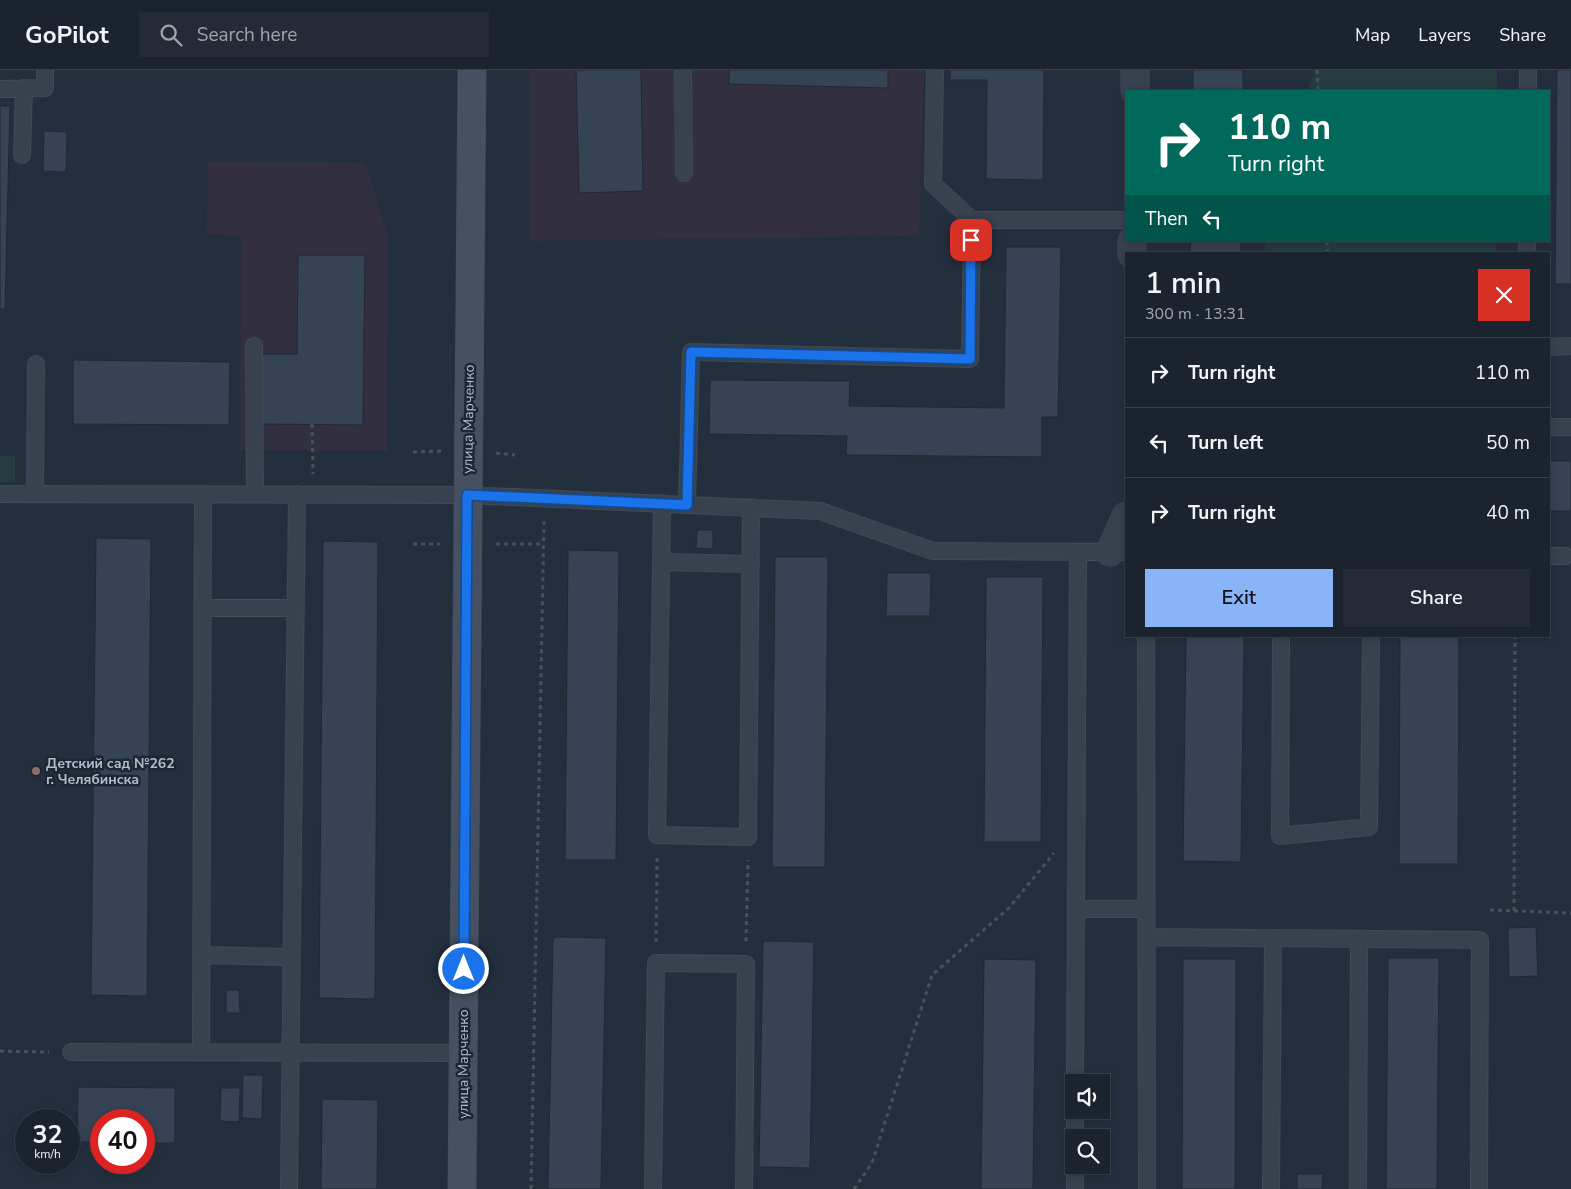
<!DOCTYPE html>
<html lang="en">
<head>
<meta charset="utf-8">
<style>
	body { margin:0; font-family:"Nunito Sans",sans-serif; background:#242b36; color:#f1f3f6; height:100vh; display:flex; flex-direction:column; font-size:19px; white-space:nowrap }
	* { box-sizing:border-box; margin:0 }
	p { font-size:16px; color:#a0a4aa }
	.icon { flex:none; width:28px; height:28px; fill:none; stroke:currentColor; stroke-width:2; stroke-linecap:round; stroke-linejoin:round }
	.map { position:relative; flex:1; overflow:hidden }
	.panel { position:absolute; left:1125px; top:182px; width:425px; height:385px; display:flex; flex-direction:column; background:#1b232e; border-radius:0px; box-shadow:0 2px 8px #0003,0 0 0 1px #39404a }
	.panel>* { flex:none }
	.hud { position:absolute; left:1125px; top:20px; width:425px; height:152px; border-radius:0px; box-shadow:0 2px 8px #0003,0 0 0 1px #39404a; background:#00695c; color:#fff; overflow:hidden }
	.controls { position:absolute; left:1065px; top:1004px; display:grid; gap:10px }
	.controls a { display:grid; place-items:center; width:45px; height:45px; border-radius:0px; background:#1b232e; box-shadow:0 2px 8px #0003,0 0 0 1px #39404a; font-size:25px }
	.speed { position:absolute; left:15px; top:1039px; display:flex; gap:10px; font-size:25px; font-weight:700; text-align:center }
	.speed>* { display:grid; place-content:center; width:65px; height:65px; border-radius:50%; background:#1b232e; box-shadow:0 2px 8px #0003,0 0 0 1px #39404a; line-height:1 }
	.speed small { font-size:12px; font-weight:400 }
	.speed .limit { border:8px solid #d22; background:#fff; color:#111 }
	.pin { position:absolute; display:grid; place-items:center; width:42px; height:42px; color:#fff; margin:-21px; border-radius:10px; box-shadow:0 2px 8px #0006 }
	.me { position:absolute; width:55px; margin:-28px; rotate:0deg; stroke-linejoin:round; filter:drop-shadow(0 0 4px #0008) }
	.turn { display:flex; align-items:center; gap:18px; height:105px; padding:0 20px; font-size:22px }
	.turn .icon { width:65px; height:65px; stroke-width:2.5 }
	.turn b { display:block; font-size:35px; line-height:42px }
	.then { display:flex; align-items:center; height:48px; padding:0 20px; background:#0003; gap:10px; font-size:19px }
	.round { display:grid; place-items:center; flex:none; width:52px; height:52px; border-radius:0px; background:#242b36 }
	.summary { display:flex; align-items:center; justify-content:space-between; height:85px; padding:0 20px }
	h1 { font-size:30px; font-weight:600; line-height:38px }
	.action { display:flex; gap:10px; margin-top:auto; padding:10px 20px }
	.action a { flex:1; height:58px; border-radius:0px; background:#8ab4f8; color:#111; font-size:20px; font-weight:600; line-height:58px; text-align:center }
	.action a+a { background:#242b36; color:#f1f3f6 }
	ul { padding:0; list-style:none }
	li { display:flex; align-items:center; gap:15px; height:70px; padding:0 20px; border-top:1px solid #39404a }
	li div { flex:1 }
	li b { display:block; font-size:19px }
	li em { font-style:normal }
	header { display:flex; align-items:center; gap:30px; box-sizing:border-box; height:70px; padding:0 25px; background:#1b232e; border-bottom:1px solid #39404a }
	header strong { font-size:24px }
	nav { display:flex; gap:28px; margin-inline-start:auto; font-size:18px }
	.search { width:350px; height:45px; background:#242b36; display:flex; align-items:center; gap:12px; box-sizing:border-box; padding:0 18px; border-radius:0px; color:#a0a4aa; font-size:19px }
	.map>svg:first-child { display:block }
	.medical { fill:#32303f }
	.green { fill:#263c3f }
	.building { fill:#364354; stroke:#1f2835 }
	.lines { fill:none; stroke-linecap:round; stroke-linejoin:round }
	.lane-casing { stroke:#414a57; stroke-width:18 }
	.street-casing { stroke:#414a57; stroke-width:29 }
	.secondary-casing { stroke:#414a57; stroke-width:29 }
	.path { stroke:#3f5557; stroke-width:3; stroke-dasharray:4 4; stroke-linecap:butt }
	.lane { stroke:#38414e; stroke-width:16 }
	.street { stroke:#38414e; stroke-width:28 }
	.secondary { stroke:#465061; stroke-width:28 }
	.route-casing { stroke:#114b97; stroke-width:12 }
	.route { stroke:#1a73e8; stroke-width:9 }
	.education-dot { fill:#8d6e63; stroke:#1d2633; stroke-width:2 }
	.labels { text-anchor:middle; stroke-width:5; stroke-linejoin:round; paint-order:stroke }
	.street-label { font-size:14px; fill:#b4bcc9; stroke:#1d2633 }
	.poi-label { font-size:14px; font-weight:bold; fill:#b4bcc9; stroke:#1d2633; text-anchor:start }
</style>
</head>
<body>
<header>
<strong>GoPilot</strong>
<div class="search"><svg class="icon" aria-label="search" viewBox="0 0 24 24"><circle cx="10" cy="10" r="6"/><path d="M15 15l6 6"/></svg>Search here</div>
<nav><a>Map</a><a>Layers</a><a>Share</a></nav>
</header>
<div class="map">
<svg width="1571" height="1119" viewBox="0 0 1571 1119">
	<rect width="100%" height="100%" fill="#242f3e"/>
	<path class="medical" d="M530,0H924L919,166L529,171Z
		M208,91L366,93L388,168L387,381L240,380L241,166L207,164Z"/>
	<path class="green" d="M1315,0H1497V21H1308Z
		M1265,171H1496V184H1265Z
		M0,386H15V412H0Z"/>
	<path class="building" d="M576,0H641L643,121L579,123Z
		M729,0H888V18L729,14Z
		M950,0H1044L1043,110L986,109L987,10H950Z
		M1193,0H1243V21H1193Z
		M1557,0H1571V214H1555Z
		M0,36H10L5,239H0Z
		M44,61L67,62L66,102L43,101Z
		M1191,171H1241V184H1190Z
		M1006,177H1061L1058,347H1042V387L846,385L847,366L709,364L710,310L850,311L849,336L1004,338Z
		M298,185H365L363,355L261,354L262,284H297Z
		M73,290L230,292L229,355L73,354Z
		M1549,391H1571V441H1549Z
		M697,460H713V479L696,478Z
		M96,468L151,469L147,926L91,925Z
		M323,471L378,472L375,929L319,928Z
		M568,480L619,481L616,790H565Z
		M775,487H828L825,797H772Z
		M887,503H931L930,546H886Z
		M986,507H1043L1041,772H984Z
		M1186,566H1244L1241,792L1183,791Z
		M1400,566H1459L1458,794H1399Z
		M1536,857L1538,906L1509,907L1508,858Z
		M553,867L606,868L601,1119H548Z
		M763,871L814,872L810,1098L759,1097Z
		M1388,888H1439L1437,1119H1386Z
		M984,889L1036,890L1033,1119H981Z
		M1183,889H1236L1235,1119H1182Z
		M226,920H239L240,943H226Z
		M243,1005H263L262,1049L242,1048Z
		M78,1017L175,1018V1073H144V1050H101V1072H77Z
		M221,1018H240L239,1052L220,1051Z
		M322,1029L378,1030L377,1119H321Z
		M1297,1104H1323L1322,1119H1297Z"/>
	<g class="lines">
		<g class="lane-casing">
			<path id="lane" d="M683,0L684,103
				M0,19L45,18V0
				M1528,21V0
				M22,85L24,18
				M972,150H1126
				M1527,184V171
				M254,276L255,424
				M1549,277L1571,276
				M1549,357H1571
				M0,424L467,425L820,441L933,481L1126,482
				M35,424L36,294
				M662,433L657,765L748,767L751,437
				M687,435L691,282L970,289L972,150L933,114L935,0
				M1549,486H1565
				M661,492L751,494
				M202,538H296
				M1146,566L1147,1119
				M1281,566L1280,766L1369,757L1371,566
				M1076,839H1146
				M1146,867L1480,870L1479,1119
				M201,885L291,887
				M71,982L463,983
				M201,982L203,424
				M1075,1012L1078,482
				M1075,1068V1040
				M289,1119L297,424
				M653,1119L656,893L746,894L744,1119
				M1075,1119V1095
				M1271,1119L1273,868
				M1358,1119L1359,869"/>
		</g>
		<g class="street-casing">
			<path id="street" d="M1135,21V0
				M1132,184V171
				M1110,482L1126,446"/>
		</g>
		<g class="secondary-casing">
			<path id="secondary" d="M462,1119L472,0"/>
		</g>
		<path class="path" d="M1317,0L1318,21
			M1327,171L1328,184
			M312,354L313,404
			M413,382L442,381
			M496,383L515,385
			M413,474H440
			M496,474H543
			M1490,840L1571,843
			M1514,841L1515,566
			M746,871L748,790
			M656,872L657,786
			M0,981L49,982
			M531,1119L544,451
			M854,1119L872,1093L932,905L1009,838L1054,783"/>
		<use href="#lane" class="lane"/>
		<use href="#street" class="street"/>
		<use href="#secondary" class="secondary"/>
	</g>
	<g class="lines">
		<g class="route-casing">
			<path id="route" d="M464,899L467,425L687,435L691,282L970,289L971,170"/>
		</g>
		<use href="#route" class="route"/>
	</g>
	<circle class="education-dot" cx="36" cy="701" r="5"/>
	<g class="labels">
		<g class="street-label">
			<text transform="translate(468 349) rotate(-89)" y="5">улица Марченко</text>
			<text transform="translate(463 994) rotate(-90)" y="5">улица Марченко</text>
		</g>
		<g class="poi-label">
			<text x="46" y="698">Детский сад №262<tspan x="46" dy="16">г. Челябинска</tspan></text>
		</g>
	</g>
</svg>
<div class="controls">
<a><svg class="icon" aria-label="sound" viewBox="0 0 24 24"><path d="M4 9h4l5-4v14l-5-4H4zM17 9q2 3 0 6"/></svg></a>
<a><svg class="icon" aria-label="search" viewBox="0 0 24 24"><circle cx="10" cy="10" r="6"/><path d="M15 15l6 6"/></svg></a>
</div>
<div class="speed"><div>32<small>km/h</small></div><div class="limit">40</div></div>
<div class="pin" style="left:971px;top:170px;background:#d93025"><svg class="icon" aria-label="arrive" viewBox="0 0 24 24"><path d="M6 21V4h12l-3 4 3 4H6"/></svg></div>
<svg class="me" style="left:464px;top:899px" viewBox="-20 -20 40 40"><circle r="17" fill="#1a73e8" stroke="#fff" stroke-width="3"/><path d="M0-11L8 9 0 5-8 9z" fill="#fff"/></svg>
<div class="hud">
<div class="turn"><svg class="icon" aria-label="right" viewBox="0 0 24 24"><path d="M7 20v-9h11M14 6l5 5-5 5"/></svg><div><b>110 m</b>Turn right</div></div>
<div class="then">Then<svg class="icon" aria-label="left" viewBox="0 0 24 24"><path d="M17 20v-9H6M10 6l-5 5 5 5"/></svg></div>
</div>
<section class="panel">
<div class="summary"><div><h1>1 min</h1><p>300 m · 13:31</p></div><a class="round" style="background:#d93025;color:#fff"><svg class="icon" aria-label="close" viewBox="0 0 24 24"><path d="M6 6l12 12M18 6L6 18"/></svg></a></div>
<ul>
<li><svg class="icon" aria-label="right" viewBox="0 0 24 24"><path d="M7 20v-9h11M14 6l5 5-5 5"/></svg><div><b>Turn right</b></div><em>110 m</em></li>
<li><svg class="icon" aria-label="left" viewBox="0 0 24 24"><path d="M17 20v-9H6M10 6l-5 5 5 5"/></svg><div><b>Turn left</b></div><em>50 m</em></li>
<li><svg class="icon" aria-label="right" viewBox="0 0 24 24"><path d="M7 20v-9h11M14 6l5 5-5 5"/></svg><div><b>Turn right</b></div><em>40 m</em></li>
</ul>
<div class="action"><a>Exit</a><a>Share</a></div>
</section>
</div>
</body>
</html>
